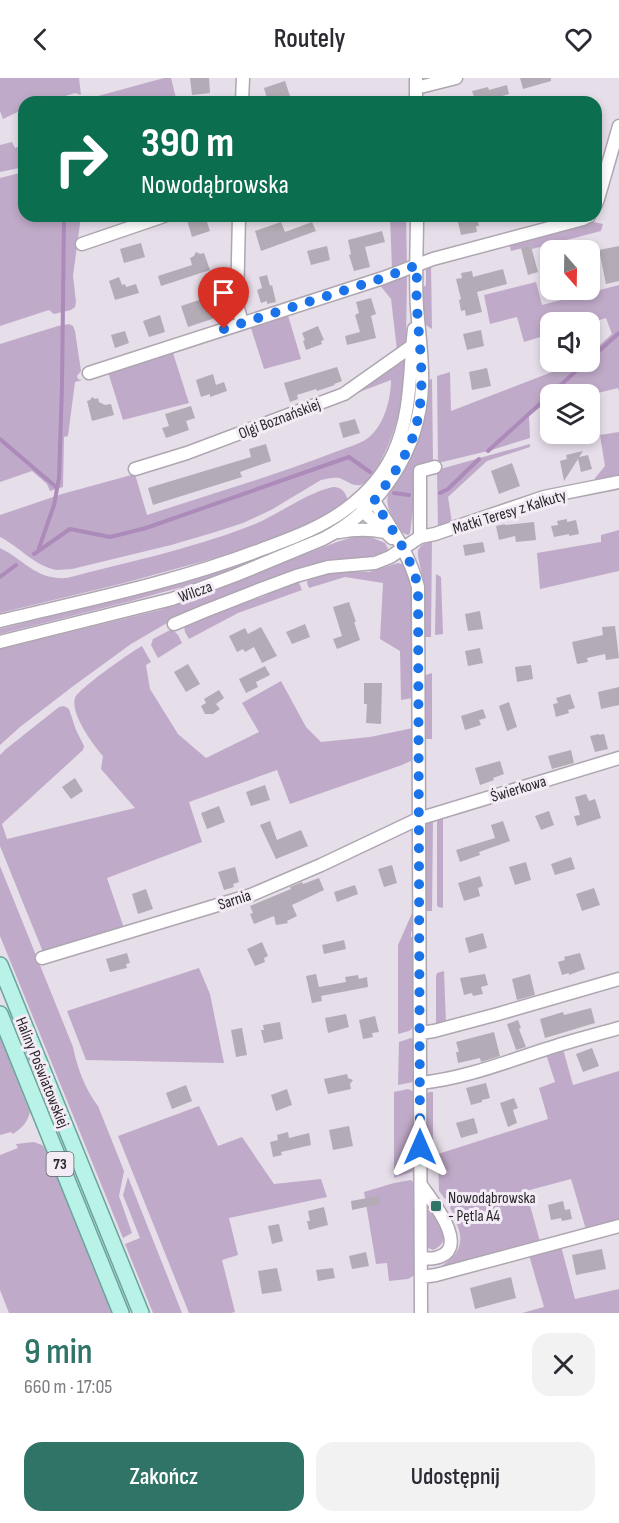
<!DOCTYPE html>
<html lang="pl">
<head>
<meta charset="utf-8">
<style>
	body { margin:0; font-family:"Sofia Sans Condensed",sans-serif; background:#f2f2f3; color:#2b2b33; height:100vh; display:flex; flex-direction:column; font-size:22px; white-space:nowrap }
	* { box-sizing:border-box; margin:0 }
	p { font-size:20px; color:#7c7c81 }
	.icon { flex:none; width:33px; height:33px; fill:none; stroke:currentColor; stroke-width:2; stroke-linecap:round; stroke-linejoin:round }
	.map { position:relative; height:1235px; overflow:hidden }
	.sheet { display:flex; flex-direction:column; background:#fff; flex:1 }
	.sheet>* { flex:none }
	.guide { position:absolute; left:18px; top:18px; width:584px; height:126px; border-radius:18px; box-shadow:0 3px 9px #0003; background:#0b6e4f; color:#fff; overflow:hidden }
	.needle { width:39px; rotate:160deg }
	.buttons { position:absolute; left:540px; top:162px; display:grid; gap:12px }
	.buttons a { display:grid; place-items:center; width:60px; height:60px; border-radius:12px; background:#fff; box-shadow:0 3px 9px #0003; font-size:30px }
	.pin { position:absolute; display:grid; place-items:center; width:51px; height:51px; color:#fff; margin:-62px -26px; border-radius:50% 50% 50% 0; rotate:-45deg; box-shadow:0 0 6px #0007 }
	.pin .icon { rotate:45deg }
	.me { position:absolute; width:66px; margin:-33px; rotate:0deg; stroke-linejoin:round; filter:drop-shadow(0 0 4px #0008) }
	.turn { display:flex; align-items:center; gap:21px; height:126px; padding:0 24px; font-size:27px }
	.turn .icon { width:78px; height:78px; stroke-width:2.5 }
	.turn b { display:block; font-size:42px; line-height:51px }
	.round { display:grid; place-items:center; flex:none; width:63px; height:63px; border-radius:18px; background:#f2f2f3 }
	.summary { display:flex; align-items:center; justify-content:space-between; height:102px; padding:0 24px }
	h1 { font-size:36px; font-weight:600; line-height:45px; color:#2f7467 }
	.action { display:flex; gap:12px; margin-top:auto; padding:12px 24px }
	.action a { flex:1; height:69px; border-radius:18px; background:#2f7467; color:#fff; font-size:24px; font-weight:600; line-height:69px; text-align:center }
	.action a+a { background:#f2f2f3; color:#2b2b33 }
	header { display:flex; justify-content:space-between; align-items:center; height:78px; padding:0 24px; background:#fff; font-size:27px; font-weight:600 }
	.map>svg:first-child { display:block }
	.green { fill:#c0aac9 }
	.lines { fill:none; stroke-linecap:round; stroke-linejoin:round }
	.stream { stroke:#ac8ab9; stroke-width:4 }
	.building { fill:#b3acb6 }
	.minor-casing { stroke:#aea6b1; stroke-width:15 }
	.major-casing { stroke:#68a69b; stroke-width:18 }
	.minor { stroke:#fff; stroke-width:12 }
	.major { stroke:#b9f3e7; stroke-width:15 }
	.route { stroke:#1a73e8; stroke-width:10; stroke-dasharray:0 18 }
	.poi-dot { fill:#2f7467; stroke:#f3ebf6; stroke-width:2 }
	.labels { text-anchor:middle; stroke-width:6; stroke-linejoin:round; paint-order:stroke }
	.shield { fill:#f3ebf6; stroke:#666268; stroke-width:1.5 }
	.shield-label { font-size:15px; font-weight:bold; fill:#2a272b }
	.street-label { font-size:16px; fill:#2a272b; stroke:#f3ebf6 }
	.poi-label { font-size:16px; fill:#2a272b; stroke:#f3ebf6; text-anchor:start }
</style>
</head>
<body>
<header><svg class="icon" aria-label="back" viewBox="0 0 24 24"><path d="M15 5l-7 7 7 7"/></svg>Routely<svg class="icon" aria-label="heart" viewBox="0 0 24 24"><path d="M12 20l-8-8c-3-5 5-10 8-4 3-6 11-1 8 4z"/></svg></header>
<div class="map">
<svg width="619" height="1235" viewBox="0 0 619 1235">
	<rect width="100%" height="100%" fill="#e6dee9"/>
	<path class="green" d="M0,0H79L81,17L75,15L46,24H24V31L3,41L0,33Z
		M164,0H171L177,24H88L87,21Z
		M12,64L15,70L24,67V89L0,94V67Z
		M24,94V138H81L73,198L76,224L75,229L71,232L54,236L49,232L0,248V100Z
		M390,138H406L407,187L392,191Z
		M593,144L603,146L601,153L532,171L531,168L511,173L509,165Z
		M426,186H431L432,251L424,246L422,210L426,207Z
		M401,198H406L407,200L406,263L397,272L391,221L379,206Z
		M536,204L542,227L619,207V313L618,310L590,317L550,316V327L539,330L529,338L530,360L488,373L438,385L437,298L450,294L451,333L578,284H590V276L612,256L606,240L590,245L550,244V256L524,264L517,239L490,246L484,217Z
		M287,234L301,281L264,291L250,247Z
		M69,246L73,248L75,253L81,293L77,298L78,301L82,302L75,304L68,358L64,359L63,409L50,413L47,406L32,393L0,404V266L58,248Z
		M172,272L189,325L123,342L108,294Z
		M404,280L405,283C402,324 399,349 379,386C375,393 369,404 361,407C353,409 346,402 339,400C333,399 327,401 321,402L271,432L243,445L212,455L171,467L72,491C67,491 61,492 57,492C35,489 19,468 0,459V437L62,416L135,396L147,437C208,417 270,399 330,376C339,372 361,366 368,360C384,348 391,321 391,302L354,316L368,308L380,298L390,286Z
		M432,301L433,385L414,392V425L410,455L408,457L403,455C395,443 383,429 389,414L412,374L428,302Z
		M619,354V400L595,404V400L605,388L600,357Z
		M530,366V369L487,383L448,419L452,445L442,448H438L437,392Z
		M333,409C342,409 345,414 348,422L347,424L310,446L255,469L124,505L0,535V470C26,483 36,502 67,500C128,484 191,471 250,448C277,438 305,415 333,409Z
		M619,452V493L540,511L537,475L601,464V457Z
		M366,457L385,465L388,471L386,475L352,482L239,517L167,545L131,566L72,609L20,649L0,667V571L160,532L337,464L357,458Z
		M432,461L431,559H425L424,556L423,502L418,478V472L422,467Z
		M263,476L265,480L189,507L131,523L0,556V551L165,509L200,498Z
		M398,485L405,487L408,493L412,512L413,620L401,622L400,573L380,561L383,505L345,499L309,510L307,505L308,502L315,497L337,493L369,494Z
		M436,496L441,499L443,556L435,557Z
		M294,504L299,505L302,512L238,535L189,561L185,554L184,548L256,518L260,520L269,516L274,511Z
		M172,551L178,557L182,565L158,580L151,567L153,561Z
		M142,568L151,584L146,587L150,611L178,656L206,680L259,654L242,625L281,603L306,649L321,664L370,659L413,650V682L402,687L290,726L277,692L189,724L202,764L107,800L125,853L43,874L0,768V677L6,671L59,629L64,628L69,631L76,652L84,668L83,672L2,746L7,761L135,730L101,691L103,678C93,667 70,635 75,620C78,611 131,574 142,568Z
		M432,595V661H426L424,658L423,598Z
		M443,739V830L438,829L437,827V741Z
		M433,742L432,833H424V746Z
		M0,788L73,969C77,989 85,1011 98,1028L124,1093L119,1118L132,1155L123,1160L0,858Z
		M413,833V851L411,854V859L414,860V877L412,880V885L414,888V949L409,953L398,956V867Z
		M199,890L210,916L224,985L86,982L67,933Z
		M444,893L446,945L436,946V898L437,895Z
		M0,958L30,1034C27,1045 22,1050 13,1056L11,1054L0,1057Z
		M411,960L413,961L415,1002L413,1004L398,1007L399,964Z
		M563,971L573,1007L619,993V1145L587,1155L571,1101L526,1113L541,1167L437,1194L438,1190C459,1178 467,1163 454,1141L456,1140L450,1130L451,1127L447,1120L445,1121L439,1113L438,1076L548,1041L539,1010L555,1004L546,976Z
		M408,1011L413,1013L414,1093L394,1100V1014Z
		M430,1014H433V1068L424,1069V1016Z
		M199,1028L218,1068L242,1059L274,1106L321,1101L327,1119L229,1140L238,1177L222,1182L235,1234L231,1235H189L118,1058Z
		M34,1064L42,1067L46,1071L112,1235H9L0,1212V1077L18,1070L16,1066Z
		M128,1099L182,1235H153L125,1166L140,1160L123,1117Z
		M411,1102L414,1105L415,1116V1197L408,1201L389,1203L387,1185L376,1186L364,1114L394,1105Z
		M428,1132H432C440,1147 454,1162 433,1172L426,1169L425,1134Z
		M561,1168L575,1221L619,1211V1235H522L544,1229L529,1177Z"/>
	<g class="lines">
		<path class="stream" d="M590,281L619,255
			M0,361L56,409
			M488,373L586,284
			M394,415L409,417
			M440,415L448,411L479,381
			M39,470L54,427L59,400L62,308L64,138
			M34,476L70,451L110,459L146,450L349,379L370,394
			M0,499L16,487"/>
	</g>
	<path class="building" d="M190,0H209L210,15L192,17Z
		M520,0H551V3L523,11Z
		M285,3L290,18L268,24L264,10Z
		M507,7L509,16L492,21L493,24H476L472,13L488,9L489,12Z
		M200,138H205L210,153L192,159L187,142Z
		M465,138H477L479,148H476L477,154L461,157L458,144L466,142Z
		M281,144L285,154L312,144L316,153L261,173L255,153Z
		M382,153L385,164L365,169L370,189L354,193L349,177L351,176L348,162Z
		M141,165L145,179L124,185L120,171Z
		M327,168L330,182L311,187L307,173Z
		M531,168L538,194L528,197L521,170Z
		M619,168V203L606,206L599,172Z
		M196,174L200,176L204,175L210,192L161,208L158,198L192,187L190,180L194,178Z
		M503,191L507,206L477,214L482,234L466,238L465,232L461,233L459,222L461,221L456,201L462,200L461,195L472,193L473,199Z
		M267,197L270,208L272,207L276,224L267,226V223L261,225L257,212L262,210L259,199Z
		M119,199L122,207L125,206L126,209L136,206L139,215L115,222L109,203Z
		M211,218L218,239L188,249L181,228Z
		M371,220L376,236L371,238L376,260L347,267L345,258L360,254L355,237L359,235L356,224Z
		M160,237L165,254L149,259L143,243Z
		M318,248L324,262L321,263L322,266L306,272L303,263L305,262L302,255Z
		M481,252L484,268L467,272L463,256Z
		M125,253L129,265L115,270L111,257Z
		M337,289L342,303L334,306L335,307L317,313L316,311L297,317L298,321L290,324L284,305Z
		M487,290L491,308L472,312L469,294Z
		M213,296L216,307L224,304L227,313L210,319V316L201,319L196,302Z
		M92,319L95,321L98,320L99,324L105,327L111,326L114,337L92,343L87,323L90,322Z
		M191,328L195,340L186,343L189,352L166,360L162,350L169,348L165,336Z
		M355,341L360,355L343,360L339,345Z
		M266,366L271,383L240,394L242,399L153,427L148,410L251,379L249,371Z
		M583,373L579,379L588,377L592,391L581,394L578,381L564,403L560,383L567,381L566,377Z
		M512,385L520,408L499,416L491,393Z
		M567,441V444L576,442L579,456L569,458V456L554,459L551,448L558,447L557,443Z
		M534,444L536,462L516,464L515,458L499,462L496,448L505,446V447Z
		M483,464L485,474L465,478L463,467Z
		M349,524L356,544H354L360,562L337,571L333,561L342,558L333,529Z
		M480,533L483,551L468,553L465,536Z
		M305,546L310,559L292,566L286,554Z
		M615,548L619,580L606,582L605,576L587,580L588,584L577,586L572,564L603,557L602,549Z
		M261,549L277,578L262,585L254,569L245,574L243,571L237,574L229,558L245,550L248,556Z
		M480,570L483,585L468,588L465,573Z
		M188,586L200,606L186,614L174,594Z
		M531,587L533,601L517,604L515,589Z
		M265,588L270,597L256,604L258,609L246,615L239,601Z
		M364,605H382L381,646L366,645L367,626H364Z
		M619,609V627L601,631L598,614Z
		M219,612L224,620L216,626L220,631L213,636H205L201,628L206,625L204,621Z
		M570,616L575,630L568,632L569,635L556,639L553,626L558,625L556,620Z
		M509,624L517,649L507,653L499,628Z
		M483,631L486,640L479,642L481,647L465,652L461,638Z
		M599,656V657L604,656L608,671L595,674L590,658Z
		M571,672L574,685L552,691L548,678Z
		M500,683L504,696L493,700L494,702L480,707L475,690Z
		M75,700L83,713L71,721L62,709Z
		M265,707L270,722L251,728L246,714Z
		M586,716L589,723L595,721L601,740L577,748L574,738L580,737L575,719Z
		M219,728L225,744L207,751L201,735Z
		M549,733L554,747L541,752L535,738Z
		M270,743L277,762L301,752L308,768L276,781L260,747Z
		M503,743L510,763L479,774L480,777L460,784L456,772L495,760L491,747Z
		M571,779L575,791L555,797L551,786Z
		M526,784L531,802L515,807L509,789Z
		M392,787L397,805L384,809L378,791Z
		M235,789L239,804L233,806L234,809L224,812L218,794Z
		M480,798L483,808L478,810L480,818L464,823L458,805Z
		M319,800L324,812L292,827L297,838L287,843L288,845L276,847L274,838L254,846L250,836L253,835L250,828L291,811L290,809L302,804L303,806Z
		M355,807L358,816L337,824L334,814Z
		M594,810L600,827L582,833L576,816Z
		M146,811L153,831L138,836L132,816Z
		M483,855L487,870L469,875L465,860Z
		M344,862L346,871L324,876L322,867Z
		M262,864L268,878L264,880L265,884L255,888L247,871Z
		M127,875L130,885L126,886L127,890L110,894L106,881Z
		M580,875L585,891L569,897V895L562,897L558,884L565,882L564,879Z
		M316,896L319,909L346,904L345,899L358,897L359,901L367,899L368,909L321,918L322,923L312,925L306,898Z
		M485,896L488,907L481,909L483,916L473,918L472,915L464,917L460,900Z
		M530,896L535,917L517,922L512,901Z
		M591,930L595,945L545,960L540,941L563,934L564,937Z
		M346,936L349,949L328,955L325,940Z
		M375,938L379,954L372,955L373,959L363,961L359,942Z
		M518,942L521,950L519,951L526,969L516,972L507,946Z
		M280,944L283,961L264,965L261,952H264L263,947Z
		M242,950L247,977L236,979L231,952Z
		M494,954L500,978L481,984L480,980L458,985L456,974H459L456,964Z
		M592,970L599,988L583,994L576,976Z
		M347,996L348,1000L353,1002L350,1006L351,1011L328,1016L324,1001Z
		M486,1005L490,1020L482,1022V1024L471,1027L466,1010Z
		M186,1007L192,1023L172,1031L166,1015Z
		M287,1011L292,1027L276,1033L271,1017Z
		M514,1020L518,1030L513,1032L517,1045L508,1049L500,1025Z
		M474,1040L478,1055L461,1060L456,1045Z
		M349,1048L353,1068L333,1072L329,1052Z
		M288,1054L289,1060L309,1055L311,1067L281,1074L282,1077L273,1079L270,1064L278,1062L277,1057Z
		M379,1118L380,1126L352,1132L351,1123Z
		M563,1123L565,1132L570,1131L572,1141L562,1143L561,1140L551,1142L548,1127Z
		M324,1129L328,1147L309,1152L307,1143H310L308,1133Z
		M279,1146L283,1163L272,1166L268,1148Z
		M602,1171L606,1191L576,1197L572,1177Z
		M366,1174L369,1188L352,1191L349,1178Z
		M277,1190L282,1213L262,1216L258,1193Z
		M333,1190L335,1200L318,1203L316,1192Z
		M511,1199L516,1220L475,1231L470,1210Z"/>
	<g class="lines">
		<g class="minor-casing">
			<path id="minor" d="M416,0V24
				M416,10L456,0
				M242,24L243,0
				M596,126L598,121L619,48
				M239,138L237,226L242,245
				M82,166L164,138
				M89,295L383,200L433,181L583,141L589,138
				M135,391L187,375L344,316L412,268
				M374,423C391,450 410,477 418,509L421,1235
				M362,427L364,434L392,460
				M339,454C355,451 370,451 385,454
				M420,459V393L435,389
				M0,543C87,522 176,504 260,472C289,461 321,450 346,431C365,417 383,397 393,376C412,336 409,293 414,251
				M174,546L205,533L256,513L296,498L328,489L375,485L390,479L420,459L435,456L544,419L619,404
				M0,564L172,521L236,497L323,461C380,432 420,372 422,307C423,281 419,256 417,230C415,199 417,168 417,138
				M42,880L251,817L321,787L418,741L619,680
				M420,955L434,953L498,936L619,901
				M420,1005C471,1000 520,978 569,964C585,959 602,955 619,950
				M421,1180C425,1180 431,1181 435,1180C473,1172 432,1123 421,1107
				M421,1199L436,1197L619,1148"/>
		</g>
		<g class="major-casing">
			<path id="major" d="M0,887L141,1235
				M0,936L121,1235"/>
		</g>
		<use href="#minor" class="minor"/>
		<use href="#major" class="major"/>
	</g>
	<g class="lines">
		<path class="route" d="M224,251L383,200L417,187C417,201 416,214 417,228C419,270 427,310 415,352C408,378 390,401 374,423C391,450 411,477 418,509L420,1069"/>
	</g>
	<rect class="poi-dot" x="430" y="1122" width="12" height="12" rx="3"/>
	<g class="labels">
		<rect class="shield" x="46.5" y="1074" width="27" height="24" rx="4.5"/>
		<g class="shield-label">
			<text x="60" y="1091">73</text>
		</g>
		<g class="street-label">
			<text transform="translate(279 340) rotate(-21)" y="6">Olgi Boznańskiej</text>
			<text transform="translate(509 433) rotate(-17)" y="6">Matki Teresy z Kalkuty</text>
			<text transform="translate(195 513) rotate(-20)" y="6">Wilcza</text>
			<text transform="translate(518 710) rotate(-17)" y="6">Świerkowa</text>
			<text transform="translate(234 821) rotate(-18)" y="6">Sarnia</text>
			<text transform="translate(43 994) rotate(68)" y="6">Haliny Poświatowskiej</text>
		</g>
		<g class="poi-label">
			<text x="448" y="1125">Nowodąbrowska<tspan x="448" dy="18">- Pętla A4</tspan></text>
		</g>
	</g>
</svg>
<div class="buttons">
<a><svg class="needle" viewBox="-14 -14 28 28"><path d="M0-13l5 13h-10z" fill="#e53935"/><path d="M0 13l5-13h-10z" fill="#7c7c81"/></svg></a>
<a><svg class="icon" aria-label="sound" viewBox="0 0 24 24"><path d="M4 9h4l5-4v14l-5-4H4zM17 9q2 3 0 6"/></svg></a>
<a><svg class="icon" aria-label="layers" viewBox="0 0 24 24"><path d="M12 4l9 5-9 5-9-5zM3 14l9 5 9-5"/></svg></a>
</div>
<div class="pin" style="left:224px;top:251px;background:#d93025"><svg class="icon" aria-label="arrive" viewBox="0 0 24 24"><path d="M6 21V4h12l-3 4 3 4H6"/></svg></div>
<svg class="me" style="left:420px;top:1069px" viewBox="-20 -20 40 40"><path d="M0-17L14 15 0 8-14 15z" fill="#1a73e8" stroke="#fff" stroke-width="4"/></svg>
<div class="guide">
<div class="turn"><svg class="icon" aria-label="right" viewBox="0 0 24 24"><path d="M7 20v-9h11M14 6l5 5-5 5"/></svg><div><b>390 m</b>Nowodąbrowska</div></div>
</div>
</div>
<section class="sheet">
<div class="summary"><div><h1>9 min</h1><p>660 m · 17:05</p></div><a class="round"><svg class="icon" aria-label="close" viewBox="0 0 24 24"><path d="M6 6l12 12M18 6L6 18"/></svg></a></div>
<div class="action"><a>Zakończ</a><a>Udostępnij</a></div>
</section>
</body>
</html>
